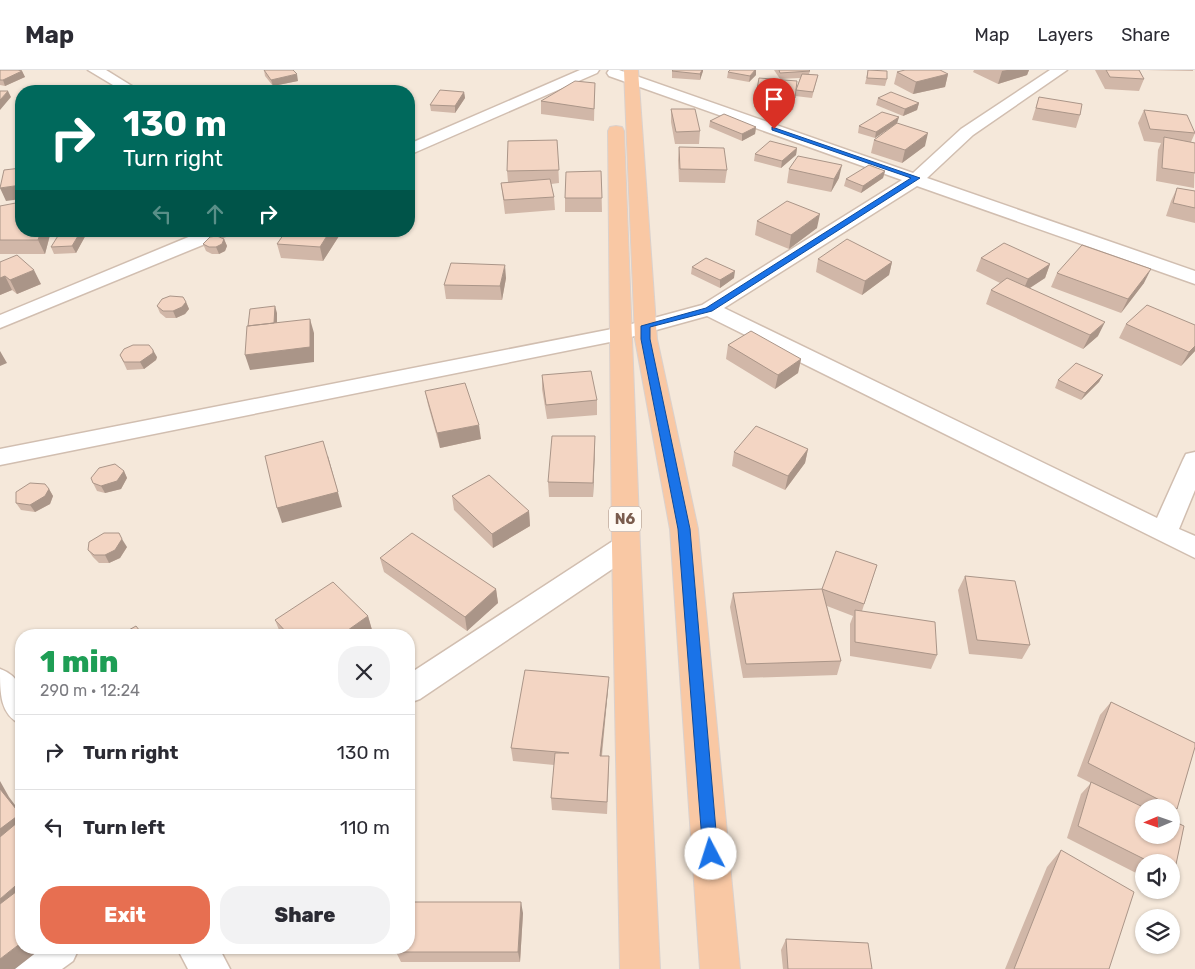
<!DOCTYPE html>
<html lang="en">
<head>
<meta charset="utf-8">
<style>
	body { margin:0; font-family:Rubik,sans-serif; background:#f2f2f3; color:#2b2b33; height:100vh; display:flex; flex-direction:column; font-size:19px; white-space:nowrap }
	* { box-sizing:border-box; margin:0 }
	p { font-size:16px; color:#7c7c81 }
	.icon { flex:none; width:28px; height:28px; fill:none; stroke:currentColor; stroke-width:2; stroke-linecap:round; stroke-linejoin:round }
	.map { position:relative; flex:1; overflow:hidden }
	.details { position:absolute; left:15px; top:559px; width:400px; height:325px; display:flex; flex-direction:column; background:#fff; border-radius:20px; box-shadow:0 1px 4px #0004 }
	.details>* { flex:none }
	.hud { position:absolute; left:15px; top:15px; width:400px; height:152px; border-radius:20px; box-shadow:0 1px 4px #0004; background:#00695c; color:#fff; overflow:hidden }
	.needle { width:32px; rotate:268deg }
	.controls { position:absolute; left:1135px; top:729px; display:grid; gap:10px }
	.controls a { display:grid; place-items:center; width:45px; height:45px; border-radius:50%; background:#fff; box-shadow:0 1px 4px #0004; font-size:25px }
	.pin { position:absolute; display:grid; place-items:center; width:42px; height:42px; color:#fff; margin:-51px -21px; border-radius:50% 50% 50% 0; rotate:-45deg; box-shadow:0 0 5px #0007 }
	.pin .icon { rotate:45deg }
	.me { position:absolute; width:55px; margin:-28px; rotate:355deg; stroke-linejoin:round; filter:drop-shadow(0 0 4px #0008) }
	.turn { display:flex; align-items:center; gap:18px; height:105px; padding:0 25px; font-size:22px }
	.turn .icon { width:65px; height:65px; stroke-width:2.5 }
	.turn b { display:block; font-size:35px; line-height:42px }
	.lanes { display:flex; align-items:center; height:48px; padding:0 25px; background:#0003; justify-content:center; gap:25px; direction:ltr }
	.lanes .off { opacity:.35 }
	.round { display:grid; place-items:center; flex:none; width:52px; height:52px; border-radius:20px; background:#f2f2f3 }
	.head { display:flex; align-items:center; justify-content:space-between; height:85px; padding:0 25px }
	h1 { font-size:30px; font-weight:800; line-height:38px; color:#1e9e55 }
	.primary-button { display:flex; gap:10px; margin-top:auto; padding:10px 25px }
	.primary-button a { flex:1; height:58px; border-radius:20px; background:#e76f51; color:#fff; font-size:20px; font-weight:800; line-height:58px; text-align:center }
	.primary-button a+a { background:#f2f2f3; color:#2b2b33 }
	ul { padding:0; list-style:none }
	li { display:flex; align-items:center; gap:15px; height:75px; padding:0 25px; border-top:1px solid #e1e1e2 }
	li div { flex:1 }
	li b { display:block; font-size:19px }
	li em { font-style:normal }
	header { display:flex; align-items:center; gap:30px; box-sizing:border-box; height:70px; padding:0 25px; background:#fff; border-bottom:1px solid #e1e1e2 }
	header strong { font-size:24px }
	nav { display:flex; gap:28px; margin-inline-start:auto; font-size:18px }
	.map>svg:first-child { display:block }
	.residential { fill:#f5e8da; fill-rule:evenodd }
	.lines { fill:none; stroke-linecap:round; stroke-linejoin:round }
	.minor-casing { stroke:#d1beb0; stroke-width:3 }
	.trunk-casing { stroke:#dad1cd; stroke-width:2 }
	.minor { fill:#fff; fill-rule:evenodd }
	.trunk { fill:#f9c8a4; fill-rule:evenodd }
	.wall { fill:#d1b7a8 }
	.shaded-wall { fill:#aa9588 }
	.building { fill:#f3d5c3; stroke:#aa9588 }
	.route { fill:#1a73e8; stroke:#114b97 }
	.labels { text-anchor:middle; stroke-width:4; stroke-linejoin:round; paint-order:stroke }
	.shield { fill:#fffaf3; stroke:#a28b7f; stroke-width:1 }
	.shield-label { font-size:15px; font-weight:bold; fill:#7a5c4d }
</style>
</head>
<body>
<header>
<strong>Map</strong>
<nav><a>Map</a><a>Layers</a><a>Share</a></nav>
</header>
<div class="map">
<svg width="1195" height="899" viewBox="0 0 1195 899">
	<rect width="100%" height="100%" fill="#fdf6ec"/>
	<path class="residential" d="M0,0H1195V899H0ZM21,21H409V161H21ZM21,565H409V878H21ZM1144,738H1171V765H1144ZM1144,792H1171V820H1144ZM1144,848H1171V875H1144Z"/>
	<g class="lines">
		<g class="minor-casing">
			<path id="minor" d="M88,0H106L140,21H123Z
				M580,0H599L597,3L409,85V74Z
				M609,0H619L913,103L961,59L1050,0H1067L973,65L927,108L1195,201V214L917,116L724,238L1157,448L1183,390L1186,384L1195,382V420L1179,459L1195,466V488L707,246L620,270L0,395V379L617,258L702,235L902,110L609,6L607,3Z
				M203,161H229L227,165L0,258V245Z
				M626,466L636,469L639,476L636,483L420,629L409,633V604L616,469Z
				M0,599C27,609 21,629 21,654C0,645 0,623 0,599Z
				M28,878H79L73,891L62,899H11L17,886Z
				M177,878H219L230,899H188Z"/>
		</g>
		<g class="trunk-casing">
			<path id="trunk" d="M624,0H638L657,269L698,459L740,899H700L670,459L635,269Z
				M616,56L622,57L624,61L640,476L660,899H620L612,476L608,61L610,57Z"/>
		</g>
		<use href="#minor" class="minor"/>
		<use href="#trunk" class="trunk"/>
	</g>
	<path class="wall" d="M0,0L22,1L25,7L5,16L0,15Z
		M264,0L298,11L273,16L265,6Z
		M774,0H809L810,1L809,4L818,5L812,28L795,26L796,20L800,8L780,9Z
		M868,0L887,9L885,16L865,14Z
		M974,0H1029L1027,5L998,14L973,2Z
		M1095,0H1139L1144,9L1139,21L1105,19Z
		M1146,0H1193V1Z
		M672,1H703L700,10L672,8Z
		M728,2L756,5L749,12L727,8Z
		M897,2L948,4L945,17L913,24L894,14Z
		M797,11L793,40L754,37L756,25Z
		M595,13L594,51L541,44V31Z
		M464,22L465,28L455,43L431,41L430,35Z
		M1039,27L1080,45L1076,58L1032,50Z
		M878,28L919,33L917,40L903,46L876,35Z
		M671,39L700,61L699,74H675L671,52Z
		M1144,40L1195,63L1191,72L1195,73L1194,118L1156,111L1158,80L1161,73L1144,71L1138,53Z
		M899,47L897,53L925,76L902,93L871,83L874,70L894,55L875,68L858,63L859,56Z
		M710,51L756,57L755,64L742,71L709,57Z
		M557,70L559,113L551,114L554,127L555,140L505,144L501,113L508,112L507,101Z
		M679,77L727,100L725,113L679,112L678,90Z
		M797,78L796,85L781,98L754,91L755,84Z
		M789,99L839,108L831,122L787,113Z
		M601,101L602,142H565V128Z
		M885,101L883,108L861,123L844,116L846,109Z
		M1177,118L1195,121V153L1166,146L1171,131Z
		M0,136L50,165L45,184H0Z
		M757,151L817,158L789,179L755,165Z
		M88,161L76,183L54,184L51,177Z
		M286,161H338L339,166L323,191L281,188L277,174Z
		M224,169L227,176L225,181L219,184H212L206,181L203,174Z
		M981,188L1050,194L1045,208L1030,218L1098,266L1083,279L986,234L991,220L1000,213L976,201Z
		M818,189L892,192L889,205L862,225L816,202Z
		M0,192L41,214L17,224L12,220L0,225Z
		M692,197L734,208L720,218L691,204Z
		M1057,203L1144,213L1121,243L1051,217Z
		M506,208L502,230L446,229L444,215Z
		M186,232L189,239L185,244L176,248H166L160,243L157,236Z
		M1126,254L1195,255V281L1181,296L1119,268Z
		M728,275L801,289L798,303L775,319L726,289Z
		M120,285L157,287L156,290L144,299L127,300Z
		M542,305L597,330V345L547,349L542,319Z
		M1103,305L1099,312L1081,330L1055,318L1058,310Z
		M425,321L481,369L440,378L428,335Z
		M595,366L593,427H549L548,412Z
		M808,379L805,393L785,420L732,396L734,382Z
		M124,401L127,408L121,419L105,423L97,421L93,413Z
		M49,419L53,426L50,434L35,442L21,440L16,433Z
		M452,426L529,441L530,456L493,478L454,440Z
		M127,477L120,488L109,493H99L93,487L88,480Z
		M380,488L496,519L498,533L467,561L384,502Z
		M877,495L862,541L937,585L931,599L850,586V554L853,546L827,536L841,591L837,605L743,608L730,537L733,523L822,519Z
		M965,506L1030,575L1022,589L969,584L958,520Z
		M368,546L372,560L365,565H281L275,550Z
		M608,620L602,686L609,699L607,744L552,740L551,728L554,695L513,691L511,678Z
		M1111,632L1195,673V677L1177,739L1171,744V738H1144V765H1171V750L1184,756L1174,804L1171,807V792H1144V807L1067,768L1081,724L1091,713L1077,706L1100,645Z
		M1061,780L1109,899H1005L1047,797Z
		M523,843L520,892H401L396,882Z
		M786,869L872,899H783L781,880Z"/>
	<path class="shaded-wall" d="M702,0H703V1L700,10V4Z
		M755,0H756V5L749,12L750,6Z
		M1007,0H1029L1027,5L998,14L1002,1Z
		M22,1L25,7L5,16L3,10Z
		M297,4L298,11L273,16L271,10Z
		M948,4L945,17L913,24L916,12Z
		M8,21L11,27L0,40V30Z
		M464,22L465,28L455,43V36Z
		M919,33L917,40L903,46L905,39Z
		M899,47L897,53L875,68L876,62Z
		M756,57L755,64L742,71V64Z
		M928,63L925,76L902,93L905,80Z
		M797,78L796,85L781,98L782,91Z
		M842,95L839,108L831,122L834,109Z
		M885,101L883,108L861,123L863,116Z
		M21,115V129L6,131L0,118Z
		M820,144L817,158L789,179L791,165Z
		M41,161H48L50,165L45,184L38,170Z
		M81,161H88L76,183L72,176Z
		M330,161H338L339,166L323,191L320,177Z
		M224,169L227,176L225,181L219,184L216,177Z
		M892,192L889,205L862,225L865,211Z
		M1050,194L1045,208L1022,223L1028,209Z
		M505,195L506,208L502,230L500,216Z
		M1151,199L1144,213L1121,243L1128,229Z
		M34,200L41,214L17,224L10,210Z
		M735,201L734,208L720,218V210Z
		M5,206L12,220L0,225V208Z
		M186,232L189,239L185,244L176,248L173,241Z
		M275,236L277,243V263L251,266Z
		M310,249L314,263V292L250,300L245,285Z
		M1105,252L1098,266L1083,279L1090,265Z
		M1195,276V281L1181,296L1189,282Z
		M153,280L157,287L156,290L144,299L140,292Z
		M0,281L7,293L0,296Z
		M801,289L798,303L775,319L778,305Z
		M1103,305L1099,312L1081,330L1085,323Z
		M479,355L481,369L440,378L437,363Z
		M595,366V380L593,427V413Z
		M808,379L805,393L785,420L788,406Z
		M328,386L342,437L282,453L277,438Z
		M124,401L127,408L121,419L105,423L101,416Z
		M49,419L53,426L50,434L35,442L30,435Z
		M529,441L530,456L493,478L492,464Z
		M122,469L127,477L120,488L109,493L105,485Z
		M496,519L498,533L467,561L465,547Z
		M368,546L372,560L365,565H341Z
		M609,607L608,620L600,698V686Z
		M0,711L9,727L21,743V764L0,780Z
		M21,811V834L0,851V829Z
		M521,832L523,843L520,892L518,882Z
		M21,873V878H42L15,899H0V889Z"/>
	<path class="building" d="M0,0H18L22,1L3,10H0Z
		M264,0H293L297,4L271,10Z
		M673,0H702L700,4L672,1Z
		M730,0H755L750,6L728,2Z
		M779,0H809L810,1L780,3Z
		M868,0L887,1V9L867,8Z
		M905,0H940L948,4L916,12L897,2Z
		M1106,0H1139L1144,9L1110,7Z
		M802,4L818,5L813,22L796,20Z
		M759,8L797,11L795,28L756,25Z
		M575,11L595,13L594,39L541,31Z
		M368,16L394,18L392,21H362Z
		M440,20L464,22L455,36L430,35Z
		M0,21H8L0,30Z
		M891,22L919,33L905,39L878,28Z
		M1039,27L1082,34L1080,45L1036,38Z
		M671,39H695L700,61L676,62Z
		M1144,40L1187,45L1195,63L1150,59Z
		M882,42L899,47L876,62L859,56Z
		M724,44L756,57L742,64L710,51Z
		M897,53L928,63L905,80L874,70Z
		M1164,67L1195,73V103L1162,98Z
		M557,70L559,100L507,101L508,71Z
		M770,71L797,78L782,91L755,84Z
		M679,77L724,78L727,100L680,99Z
		M798,86L842,95L834,109L789,99Z
		M869,95L885,101L863,116L846,109Z
		M21,98V115L0,118L4,100Z
		M601,101L602,128H565L566,102Z
		M550,109L554,127L504,130L501,113Z
		M1177,118L1195,121V138L1173,133Z
		M787,131L820,144L791,165L757,151Z
		M21,132V161H41L38,170H0V136Z
		M61,161H81L72,176L51,177Z
		M286,161H330L320,177L277,174Z
		M217,166L224,169L222,174L216,177H209L203,174L210,167Z
		M847,169L892,192L865,211L818,189Z
		M1004,173L1050,194L1028,209L981,188Z
		M1082,175L1151,199L1128,229L1057,203Z
		M17,185L34,200L10,210L5,206L0,208V192Z
		M706,188L735,201L720,210L692,197Z
		M451,193L505,195L500,216L444,215Z
		M1007,208L1105,252L1090,265L991,220Z
		M170,226L183,227L186,232L182,237L173,241H163L157,236L162,229Z
		M1147,235L1195,255V276L1189,282L1126,254Z
		M275,236L274,253L248,256L250,239Z
		M310,249V277L245,285L247,256Z
		M751,261L801,289L778,305L728,275Z
		M133,275H149L153,280V283L140,292H124L120,285L124,279Z
		M1076,293L1103,305L1085,323L1058,310Z
		M591,301L597,330L546,335L542,305Z
		M465,313L479,355L437,363L425,321Z
		M756,356L808,379L788,406L734,382Z
		M552,366H595L593,413L548,412Z
		M323,371L338,422L277,438L265,386Z
		M115,394L124,401L117,411L101,416L93,413L91,408L99,398Z
		M489,405L529,441L492,464L452,426Z
		M30,413L45,414L49,419L45,426L30,435L16,433V422Z
		M104,463H119L122,469L115,480L105,485H94L88,480L89,472Z
		M412,463L496,519L465,547L380,488Z
		M836,481L877,495L864,534L822,519L841,591L746,594L733,523L822,519Z
		M965,506L1015,511L1030,575L977,570Z
		M333,512L368,546L341,565H289L275,550Z
		M855,540L935,552L937,585L855,572Z
		M136,556L143,565H120Z
		M525,600L609,607L600,686H609L607,732L551,728L555,683H569L511,678Z
		M1111,632L1195,673V677L1177,739L1088,693Z
		M1091,712L1145,738H1144V765H1171V750L1184,756L1174,804L1171,803V792H1150L1078,756Z
		M0,719L20,744L0,759Z
		M18,752L21,756V811L0,829V767Z
		M1061,780L1134,822L1109,899H1014Z
		M21,818V873L0,889V834Z
		M409,832H521L518,882H396L397,878H409Z
		M786,869L868,873L872,899H788Z"/>
	<path class="route" d="M772,57L920,108L712,241L650,257V269L690,459L718,784L716,789L711,792L705,789L703,784L678,459L641,269V256L706,238L911,108L772,60Z"/>
	<g class="labels">
		<rect class="shield" x="609" y="436.5" width="32" height="25" rx="4"/>
		<g class="shield-label">
			<text x="625" y="454">N6</text>
		</g>
	</g>
</svg>
<div class="controls">
<a><svg class="needle" viewBox="-14 -14 28 28"><path d="M0-13l5 13h-10z" fill="#e53935"/><path d="M0 13l5-13h-10z" fill="#7c7c81"/></svg></a>
<a><svg class="icon" aria-label="sound" viewBox="0 0 24 24"><path d="M4 9h4l5-4v14l-5-4H4zM17 9q2 3 0 6"/></svg></a>
<a><svg class="icon" aria-label="layers" viewBox="0 0 24 24"><path d="M12 4l9 5-9 5-9-5zM3 14l9 5 9-5"/></svg></a>
</div>
<div class="pin" style="left:774px;top:59px;background:#d93025"><svg class="icon" aria-label="arrive" viewBox="0 0 24 24"><path d="M6 21V4h12l-3 4 3 4H6"/></svg></div>
<svg class="me" style="left:711px;top:784px" viewBox="-20 -20 40 40"><circle r="19" fill="#fff"/><path d="M0-13L10 11 0 6-10 11z" fill="#1a73e8"/></svg>
<div class="hud">
<div class="turn"><svg class="icon" aria-label="right" viewBox="0 0 24 24"><path d="M7 20v-9h11M14 6l5 5-5 5"/></svg><div><b>130 m</b>Turn right</div></div>
<div class="lanes"><svg class="icon off" aria-label="left" viewBox="0 0 24 24"><path d="M17 20v-9H6M10 6l-5 5 5 5"/></svg><svg class="icon off" aria-label="ahead" viewBox="0 0 24 24"><path d="M12 20V5M6 11l6-6 6 6"/></svg><svg class="icon" aria-label="right" viewBox="0 0 24 24"><path d="M7 20v-9h11M14 6l5 5-5 5"/></svg></div>
</div>
<section class="details">
<div class="head"><div><h1>1 min</h1><p>290 m · 12:24</p></div><a class="round"><svg class="icon" aria-label="close" viewBox="0 0 24 24"><path d="M6 6l12 12M18 6L6 18"/></svg></a></div>
<ul>
<li><svg class="icon" aria-label="right" viewBox="0 0 24 24"><path d="M7 20v-9h11M14 6l5 5-5 5"/></svg><div><b>Turn right</b></div><em>130 m</em></li>
<li><svg class="icon" aria-label="left" viewBox="0 0 24 24"><path d="M17 20v-9H6M10 6l-5 5 5 5"/></svg><div><b>Turn left</b></div><em>110 m</em></li>
</ul>
<div class="primary-button"><a>Exit</a><a>Share</a></div>
</section>
</div>
</body>
</html>
